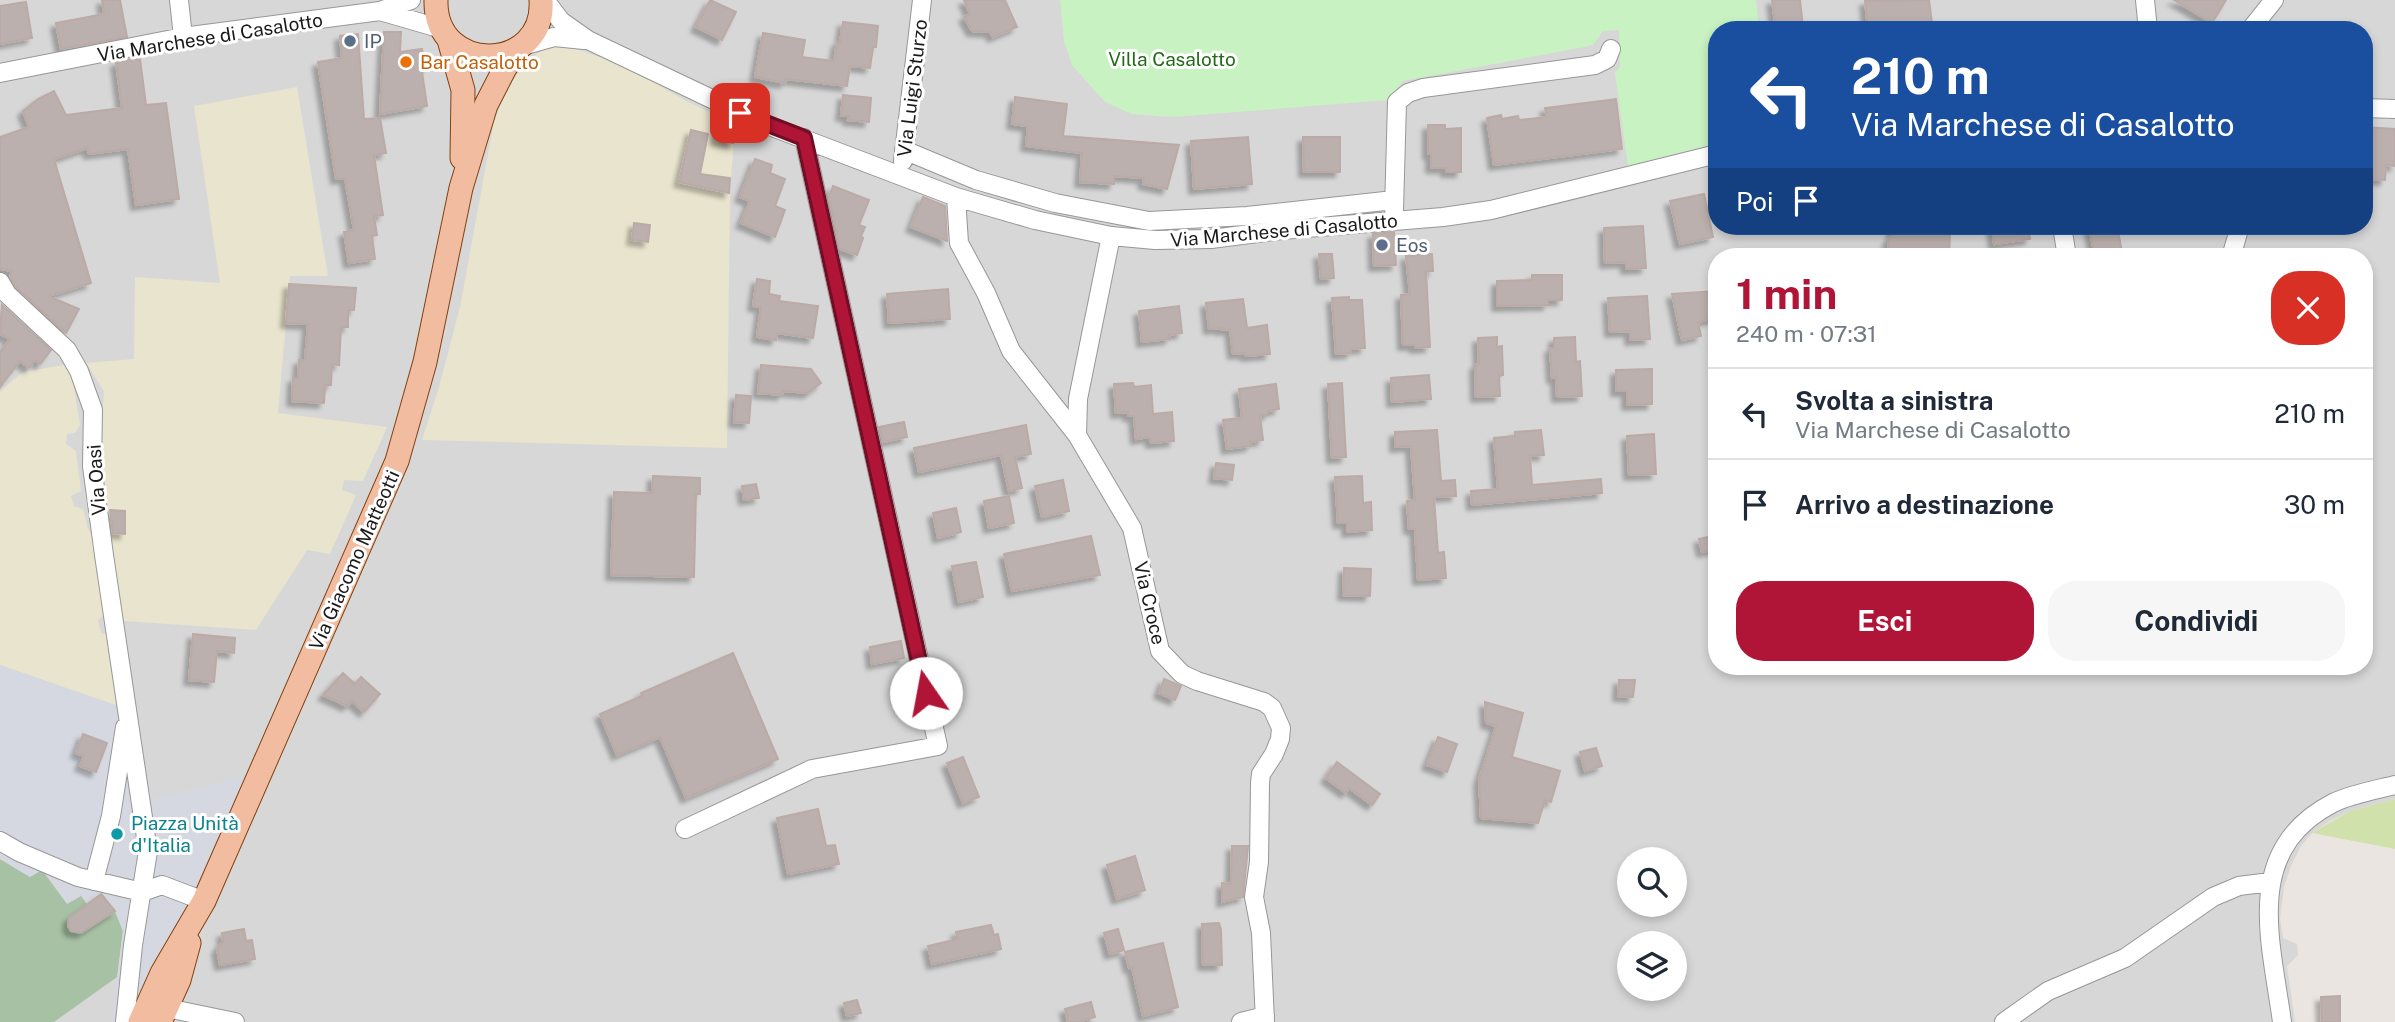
<!DOCTYPE html>
<html lang="it">
<head>
<meta charset="utf-8">
<style>
	body { margin:0; font-family:"Public Sans",sans-serif; background:#f6f6f7; color:#1f2937; height:100vh; display:flex; flex-direction:column; font-size:26px; white-space:nowrap }
	* { box-sizing:border-box; margin:0 }
	p { font-size:23px; color:#747a83 }
	.icon { flex:none; width:38px; height:38px; fill:none; stroke:currentColor; stroke-width:2; stroke-linecap:round; stroke-linejoin:round }
	.map { position:relative; flex:1; overflow:hidden }
	.panel { position:absolute; left:1708px; top:248px; width:665px; height:427px; display:flex; flex-direction:column; background:#fff; border-radius:28px; box-shadow:0 4px 10px #0003 }
	.panel>* { flex:none }
	.top-card { position:absolute; left:1708px; top:21px; width:665px; height:214px; border-radius:28px; box-shadow:0 4px 10px #0003; background:#1a4fa0; color:#fff; overflow:hidden }
	.controls { position:absolute; left:1617px; top:847px; display:grid; gap:14px }
	.controls a { display:grid; place-items:center; width:70px; height:70px; border-radius:50%; background:#fff; box-shadow:0 4px 10px #0003; font-size:35px }
	.pin { position:absolute; display:grid; place-items:center; width:60px; height:60px; color:#fff; margin:-30px; border-radius:14px; box-shadow:0 4px 10px #0006 }
	.me { position:absolute; width:77px; margin:-38px; rotate:348deg; stroke-linejoin:round; filter:drop-shadow(0 0 5px #0008) }
	.turn { display:flex; align-items:center; gap:24px; height:147px; padding:0 28px; font-size:32px }
	.turn .icon { width:91px; height:91px; stroke-width:2.5 }
	.turn b { display:block; font-size:49px; line-height:60px }
	.then { display:flex; align-items:center; height:66px; padding:0 28px; background:#0003; gap:14px; font-size:26px }
	.round { display:grid; place-items:center; flex:none; width:74px; height:74px; border-radius:28px; background:#f6f6f7 }
	.summary { display:flex; align-items:center; justify-content:space-between; height:119px; padding:0 28px }
	h1 { font-size:42px; font-weight:700; line-height:52px; color:#b01537 }
	.button { display:flex; gap:14px; margin-top:auto; padding:14px 28px }
	.button a { flex:1; height:80px; border-radius:28px; background:#b01537; color:#fff; font-size:28px; font-weight:700; line-height:80px; text-align:center }
	.button a+a { background:#f6f6f7; color:#1f2937 }
	ul { padding:0; list-style:none }
	li { display:flex; align-items:center; gap:21px; height:91px; padding:0 28px; border-top:2px solid #e0e1e3 }
	li div { flex:1 }
	li b { display:block; font-size:26px }
	li em { font-style:normal }
	.map>svg:first-child { display:block }
	.residential { fill:#d8d7d8; fill-rule:evenodd }
	.farmland { fill:#e8e4cd }
	.grass { fill:#d1e1ab }
	.cemetery { fill:#a7c1a4 }
	.park { fill:#c8f2c1 }
	.plaza { fill:#d5d8e0 }
	.building { fill:#bbb0ae; stroke:#bbaaa5; stroke-width:2; filter:url(#shadow) }
	.lines { fill:none; stroke-linecap:round; stroke-linejoin:round }
	.minor-casing { stroke:#979797; stroke-width:20 }
	.major-casing { stroke:#81420f; stroke-width:25 }
	.minor { stroke:#fff; stroke-width:18 }
	.major { stroke:#f1bca0; stroke-width:23 }
	.route-casing { stroke:#720e24; stroke-width:18 }
	.route { stroke:#b01537; stroke-width:12 }
	.service-dot { fill:#5c6f8a; stroke:#fff; stroke-width:2.5 }
	.food-dot { fill:#e8710a; stroke:#fff; stroke-width:2.5 }
	.culture-dot { fill:#0f9aa8; stroke:#fff; stroke-width:2.5 }
	.labels { text-anchor:middle; stroke-width:6; stroke-linejoin:round; paint-order:stroke }
	.street-label { font-size:19px; fill:#1a1a1a; stroke:#fff }
	.service-label { font-size:19px; fill:#4e5e75; stroke:#fff; text-anchor:start }
	.park-label { font-size:19px; fill:#226b16; stroke:#fff }
	.food-label { font-size:19px; fill:#c56008; stroke:#fff; text-anchor:start }
	.culture-label { font-size:19px; fill:#0d838f; stroke:#fff; text-anchor:start }
</style>
</head>
<body>
<div class="map">
<svg width="2395" height="1022" viewBox="0 0 2395 1022">
	<defs>
		<filter id="shadow"><feDropShadow dx="-5" dy="5" stdDeviation="2" flood-color="#0004"/></filter>
	</defs>
	<rect width="100%" height="100%" fill="#ebe5e1"/>
	<path class="residential" d="M0,0H2395V799L2350,811L2330,821L2312,833L2301,846L2291,866L2284,887L2280,918L2283,938L2297,944L2298,955L2287,966L2295,1022H0ZM1717,30H2364V226H1717ZM1717,257H2364V667H1717ZM1629,859H1675V905H1629ZM1629,943H1675V989H1629Z"/>
	<path class="farmland" d="M556,45L568,46L625,66L688,102L735,124L730,194L727,448L422,440L439,387L460,307L494,121L505,94L517,74L535,55L545,48Z
		M297,87L328,276H290L278,413L387,427L363,481L344,480L342,490L356,495L330,554L307,550L256,630L124,621L112,560L100,457L104,391L86,363L134,359L135,277L220,283L194,106Z
		M70,364L80,425L75,433L67,434L66,444L76,451L81,491L71,496L74,506L83,509L88,529L94,538L106,614L98,620L101,633L110,635L117,706L0,665V391L23,372Z"/>
	<path class="grass" d="M2395,799V849L2312,833L2350,811Z"/>
	<path class="cemetery" d="M0,859L30,877L42,869L81,896L102,893L115,911L123,931L117,977L54,1022H0Z"/>
	<path class="park" d="M1060,0H1756L1759,30H1717V143L1628,166L1615,73L1620,67L1619,30L1603,31L1593,45L1579,48L1403,81L1388,100L1172,117L1132,114L1105,102L1072,65L1064,41Z"/>
	<path class="plaza" d="M0,665L136,712L152,800L260,773L140,1022H112L123,931L115,911L103,894L87,904L81,896L67,904L42,870L30,877L0,859Z"/>
	<path class="building" d="M102,0H120L127,37L61,49L56,23L104,14Z
		M710,0L736,12L722,40L696,27Z
		M964,0H1005L1017,27L993,37L990,32L972,31L964,17L970,14Z
		M1772,0H1800L1803,27L1776,30Z
		M1929,0L1932,23L1868,29L1865,1Z
		M2174,0H2226L2212,23Z
		M26,2L32,38L0,44V6Z
		M843,22L878,26L876,47H873L870,68L850,66L847,86L786,79L785,83L755,77L763,33L805,40L802,57L834,61L837,42L840,43Z
		M384,32H401L400,52L422,49L425,71L422,72L427,106L380,114Z
		M358,34L364,119L380,118L386,153L374,155L383,215L374,216L377,235L372,236L375,259L349,263L344,232L354,230L345,178L336,179L318,62L342,58L340,36Z
		M130,59H140L146,105L166,103L179,199L136,205L128,149L89,154L87,148L54,159L91,283L48,296L79,309L66,333L16,287L10,277L12,271L0,269V137L29,127L23,111L38,99L54,91L66,115L122,108L116,62Z
		M843,95L871,98L869,122L848,120L849,116H841Z
		M1015,97L1067,104L1063,136L1179,145L1167,189L1143,184L1144,178L1114,176V184L1080,182L1082,153L1026,146L1028,126L1012,124Z
		M1616,99L1622,149L1494,165L1487,118L1501,115L1502,119L1518,116L1519,120L1547,117L1545,108Z
		M719,117L735,124L733,143L716,140Z
		M1428,125H1445V129L1461,128V172H1446V168H1431V154H1428Z
		M2364,127L2395,129V166L2386,165L2385,180L2369,179L2371,158H2364Z
		M691,130L708,134L700,174L730,178L729,193L679,182Z
		M1248,137L1252,184L1194,189L1191,141Z
		M1303,137H1340V172H1304Z
		M755,159L772,165L770,173L785,179L775,206L785,210L775,237L741,223L750,201L740,197Z
		M833,186L869,200L859,225L865,227L861,236L863,238L857,255L840,249L829,197Z
		M1704,194L1713,237L1680,244L1670,201Z
		M923,197L945,206L947,241L911,227Z
		M634,223L650,225L648,242L632,240Z
		M1643,226L1646,268L1626,269V262L1605,263L1604,228Z
		M1892,226H1944V235L1950,234L1949,257H1896L1889,252L1888,240L1892,236Z
		M1992,226H2028L2030,239L1994,244Z
		M2089,226H2117L2123,257H2095Z
		M1394,232L1396,265L1374,266L1373,234Z
		M1319,254H1332L1334,278L1321,279Z
		M1432,254L1433,271H1426L1430,347L1415,348V345H1403L1401,295L1410,294L1406,256Z
		M1532,275H1562V300H1548V305L1497,306V281L1532,280Z
		M757,279L770,281L769,294L780,296L779,301L818,306L813,338L777,333L776,340L757,337L761,307L753,306Z
		M289,284L356,288L354,310H348V327H341L339,365L332,364L331,385H325L324,403L292,401L293,378H298L299,360H305L308,324L286,323Z
		M948,289L950,319L889,323L887,294Z
		M1717,291V318L1698,322L1701,336L1682,340L1672,294Z
		M1647,296L1650,339L1630,340V331L1610,332L1608,298Z
		M1349,297V300H1362L1365,348L1351,349V353L1336,354L1332,298Z
		M1243,299L1247,328L1267,325L1270,354L1246,356L1245,353L1233,354L1230,329L1221,330V328L1209,329L1206,303Z
		M2,305L51,350L40,364L35,360L29,368L20,361L0,387V352L10,339L0,334Z
		M1179,306L1182,333L1169,335L1170,339L1142,342L1139,311Z
		M1497,337V347L1502,346L1503,375L1499,376L1500,396L1476,397L1475,365L1479,364L1478,338Z
		M1575,337L1576,362L1580,361L1582,396L1557,397L1556,377L1552,378L1550,348H1554V338Z
		M761,365L811,369L821,383L808,393L783,391L782,395L758,393Z
		M1652,369V404L1627,405V391H1616V370Z
		M1429,375L1431,399L1392,402L1391,378Z
		M1133,383L1134,387L1151,385L1153,414L1172,412L1174,441L1151,443L1150,437L1136,439L1134,416H1128V412L1116,413L1114,384Z
		M1342,383L1346,457L1332,458L1328,384Z
		M1276,384L1279,409L1268,411V415H1260L1263,440L1250,442L1251,446L1227,449L1223,420L1242,418L1239,389Z
		M736,395L751,396L749,423L734,422Z
		M904,422L907,437L883,442L879,427Z
		M1026,425L1031,454L1015,457L1022,488L1009,491L1001,455L919,472L914,448Z
		M1437,430L1441,481L1455,480L1456,496L1434,497L1438,553L1444,552L1446,578L1418,580L1415,529H1409L1407,501L1415,500L1411,446L1395,447V432Z
		M1541,430L1544,455L1530,456L1532,485L1601,479L1602,493L1472,505L1471,491L1498,489L1494,438L1515,436V432Z
		M1654,434L1656,474L1629,475L1627,436Z
		M1216,463L1234,465L1232,480L1214,478Z
		M653,476L700,478V494H696L694,577L611,575L614,492L652,493Z
		M1362,476L1363,503L1371,502L1372,530L1347,532V523H1338L1335,477Z
		M1063,480L1069,511L1042,517L1035,486Z
		M756,484L759,498L744,500L742,486Z
		M1009,496L1014,523L989,528L984,501Z
		M956,508L961,532L938,538L933,513Z
		M110,510L125,511V534L113,533Z
		M1717,535V549L1702,552L1699,539Z
		M1091,536L1100,575L1012,591L1004,554Z
		M976,562L983,597L959,602L952,566Z
		M1344,568L1371,569L1370,596L1343,595Z
		M193,634L235,638L234,653L217,651L214,682L189,680Z
		M901,641L904,658L872,664L870,647Z
		M733,653L778,759L686,798L660,737L617,755L600,714L642,696L641,693Z
		M343,673L355,684L361,677L380,694L364,712L352,701L347,706L323,695Z
		M1164,679L1181,686L1175,700L1159,693Z
		M1619,680H1635L1633,697L1618,696Z
		M1485,702L1523,713L1512,757L1560,771L1551,802L1545,800L1538,823L1481,818L1479,780L1496,726L1486,723Z
		M83,734L107,743L96,772L80,766L84,756L76,753Z
		M1438,737L1457,744L1447,772L1427,765Z
		M1596,748L1602,766L1585,771L1580,752Z
		M963,757L979,797L963,803L947,763Z
		M1337,762L1380,794L1372,805L1349,788L1346,793L1326,778Z
		M818,809L826,846L835,845L839,864L788,874L777,818Z
		M1232,846H1248L1243,897L1222,902V883L1231,884Z
		M1135,856L1145,890L1117,899L1107,865Z
		M101,894L115,911L81,933L71,931L68,926L69,918Z
		M1219,923L1221,930L1222,965H1203L1202,924Z
		M991,925L994,935L998,934L1001,949L932,964L928,946L958,939L956,932Z
		M244,929L246,941L252,940L255,959L220,965L217,949L223,941L222,933Z
		M1118,929L1124,950L1110,954L1104,933Z
		M1163,943L1178,1007L1143,1016L1132,967L1129,968L1125,952Z
		M2340,996V1022H2322L2321,997Z
		M857,1000L861,1013L847,1016L844,1003Z
		M1091,1002L1095,1017L1084,1020V1022H1068L1065,1009Z"/>
	<g class="lines">
		<g class="minor-casing">
			<path id="minor" d="M179,0L183,37
				M545,0L561,21L588,40L762,123L956,197L1035,220L1111,236L1155,240L1211,239L1282,230L1443,217L1491,210L1717,154
				M2145,0L2148,30
				M380,11L442,29
				M2250,30L2274,0
				M522,46L554,37L584,40
				M0,73L183,37L380,11L411,0
				M2364,108L2395,109
				M904,150L976,180L1055,203L1149,221L1247,216L1394,200
				M903,161L922,0
				M956,197L959,243L986,293L1011,351L1077,435L1132,528L1160,651L1182,674L1197,681L1264,702L1272,708L1281,728L1280,739L1274,754L1261,774L1260,783L1259,862L1254,897L1261,933L1265,1022
				M1394,210L1397,102L1408,93L1423,88L1595,65L1607,59L1611,49
				M2062,226L2067,257
				M2231,257L2240,226
				M0,282L7,294L67,350L79,371L93,410L92,466L104,555L148,851L133,945L125,1022
				M1077,435L1078,399L1111,236
				M685,829L812,769L938,746L804,138
				M0,841L19,852L78,877L142,892L162,885L204,901
				M94,881L111,816L125,727
				M167,1008L235,1022
				M1241,1022L1265,1016
				M2004,1022L2048,991L2125,958L2213,897L2239,886L2270,882
				M2282,1022C2271,940 2242,850 2333,803C2351,794 2375,790 2395,785"/>
		</g>
		<g class="major-casing">
			<path id="major" d="M436,0C434,76 546,73 541,0
				M449,40L463,90L462,158
				M140,1022L162,973L204,901L397,461L425,362L461,188L486,105L505,68L519,48
				M160,1022L179,980L189,943"/>
		</g>
		<use href="#minor" class="minor"/>
		<use href="#major" class="major"/>
	</g>
	<g class="lines">
		<g class="route-casing">
			<path id="route" d="M740,113L804,138L926,693"/>
		</g>
		<use href="#route" class="route"/>
	</g>
	<g class="service-dot">
		<circle cx="350" cy="41" r="7"/>
		<circle cx="1382" cy="245" r="7"/>
	</g>
	<circle class="food-dot" cx="406" cy="62" r="7"/>
	<circle class="culture-dot" cx="117" cy="834" r="7"/>
	<g class="labels">
		<g class="street-label">
			<text transform="translate(210 37) rotate(-9)" y="7">Via Marchese di Casalotto</text>
			<text transform="translate(912 88) rotate(-83)" y="7">Via Luigi Sturzo</text>
			<text transform="translate(1284 230) rotate(-5)" y="7">Via Marchese di Casalotto</text>
			<text transform="translate(96 480) rotate(-94)" y="7">Via Oasi</text>
			<text transform="translate(354 560) rotate(-66)" y="7">Via Giacomo Matteotti</text>
			<text transform="translate(1150 603) rotate(77)" y="7">Via Croce</text>
		</g>
		<g class="service-label">
			<text x="364" y="48">IP</text>
			<text x="1396" y="252">Eos</text>
		</g>
		<g class="park-label">
			<text x="1172" y="66">Villa Casalotto</text>
		</g>
		<g class="food-label">
			<text x="420" y="69">Bar Casalotto</text>
		</g>
		<g class="culture-label">
			<text x="131" y="830">Piazza Unità<tspan x="131" dy="22">d'Italia</tspan></text>
		</g>
	</g>
</svg>
<div class="controls">
<a><svg class="icon" aria-label="search" viewBox="0 0 24 24"><circle cx="10" cy="10" r="6"/><path d="M15 15l6 6"/></svg></a>
<a><svg class="icon" aria-label="layers" viewBox="0 0 24 24"><path d="M12 4l9 5-9 5-9-5zM3 14l9 5 9-5"/></svg></a>
</div>
<div class="pin" style="left:740px;top:113px;background:#d93025"><svg class="icon" aria-label="arrive" viewBox="0 0 24 24"><path d="M6 21V4h12l-3 4 3 4H6"/></svg></div>
<svg class="me" style="left:926px;top:693px" viewBox="-20 -20 40 40"><circle r="19" fill="#fff"/><path d="M0-13L10 11 0 6-10 11z" fill="#b01537"/></svg>
<div class="top-card">
<div class="turn"><svg class="icon" aria-label="left" viewBox="0 0 24 24"><path d="M17 20v-9H6M10 6l-5 5 5 5"/></svg><div><b>210 m</b>Via Marchese di Casalotto</div></div>
<div class="then">Poi<svg class="icon" aria-label="arrive" viewBox="0 0 24 24"><path d="M6 21V4h12l-3 4 3 4H6"/></svg></div>
</div>
<section class="panel">
<div class="summary"><div><h1>1 min</h1><p>240 m · 07:31</p></div><a class="round" style="background:#d93025;color:#fff"><svg class="icon" aria-label="close" viewBox="0 0 24 24"><path d="M6 6l12 12M18 6L6 18"/></svg></a></div>
<ul>
<li><svg class="icon" aria-label="left" viewBox="0 0 24 24"><path d="M17 20v-9H6M10 6l-5 5 5 5"/></svg><div><b>Svolta a sinistra</b><p>Via Marchese di Casalotto</p></div><em>210 m</em></li>
<li><svg class="icon" aria-label="arrive" viewBox="0 0 24 24"><path d="M6 21V4h12l-3 4 3 4H6"/></svg><div><b>Arrivo a destinazione</b></div><em>30 m</em></li>
</ul>
<div class="button"><a>Esci</a><a>Condividi</a></div>
</section>
</div>
</body>
</html>
